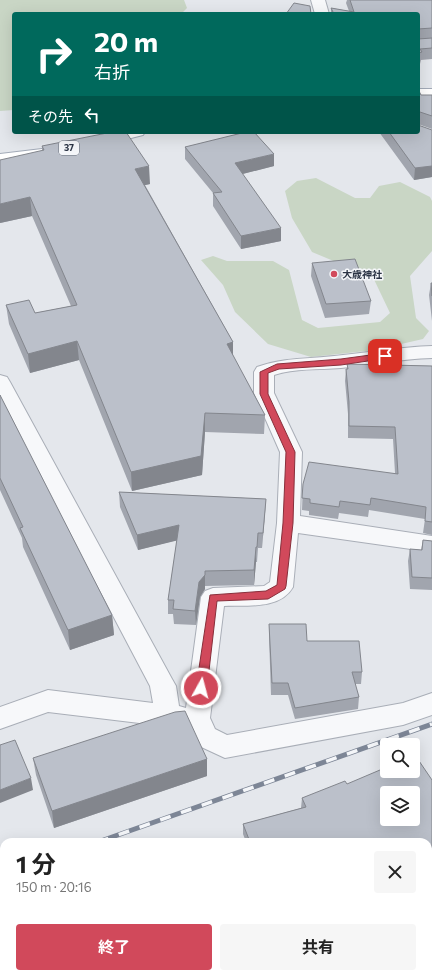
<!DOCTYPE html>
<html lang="ja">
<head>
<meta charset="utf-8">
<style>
	body { margin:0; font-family:Commissioner,"Noto Sans JP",sans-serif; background:#f6f6f6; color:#222; height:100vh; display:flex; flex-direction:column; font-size:15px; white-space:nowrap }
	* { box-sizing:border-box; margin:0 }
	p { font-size:13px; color:#767676 }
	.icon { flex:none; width:22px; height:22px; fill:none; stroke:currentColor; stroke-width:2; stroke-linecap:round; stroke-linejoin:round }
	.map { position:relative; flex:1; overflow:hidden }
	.details { position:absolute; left:0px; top:838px; width:432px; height:140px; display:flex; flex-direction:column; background:#fff; border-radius:12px 12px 0 0; box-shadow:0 4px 16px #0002 }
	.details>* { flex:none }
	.guide { position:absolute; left:12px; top:12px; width:408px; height:122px; border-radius:4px; box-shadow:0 4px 16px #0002; background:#00695c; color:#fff; overflow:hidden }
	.controls { position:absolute; left:380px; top:738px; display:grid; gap:8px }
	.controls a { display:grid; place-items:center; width:40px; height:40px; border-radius:4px; background:#fff; box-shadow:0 4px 16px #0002; font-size:20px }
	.pin { position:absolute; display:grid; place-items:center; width:34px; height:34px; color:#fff; margin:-17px; border-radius:8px; box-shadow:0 2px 6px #0006 }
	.me { position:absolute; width:44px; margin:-22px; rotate:7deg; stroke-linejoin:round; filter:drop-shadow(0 0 3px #0008) }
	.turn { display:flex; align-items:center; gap:14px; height:84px; padding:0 16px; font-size:18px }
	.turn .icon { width:52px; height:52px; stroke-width:2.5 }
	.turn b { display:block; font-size:28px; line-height:34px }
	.then { display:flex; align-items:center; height:38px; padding:0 16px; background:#0003; gap:8px; font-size:15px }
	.round { display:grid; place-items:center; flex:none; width:42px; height:42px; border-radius:4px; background:#f6f6f6 }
	.overview { display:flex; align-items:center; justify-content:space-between; height:68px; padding:0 16px }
	h1 { font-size:24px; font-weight:700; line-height:30px }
	.primary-button { display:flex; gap:8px; margin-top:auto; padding:8px 16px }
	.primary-button a { flex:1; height:46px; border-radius:4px; background:#d1495b; color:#fff; font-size:16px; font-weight:700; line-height:46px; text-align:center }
	.primary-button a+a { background:#f6f6f6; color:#222 }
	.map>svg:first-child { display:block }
	.green { fill:#c9d6c5 }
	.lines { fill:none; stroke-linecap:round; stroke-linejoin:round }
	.minor-casing { stroke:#a9aeb7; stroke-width:2 }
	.tertiary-casing { stroke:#a9aeb7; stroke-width:2 }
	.primary-casing { stroke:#a3abb8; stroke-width:2 }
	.minor { fill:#f7f8fa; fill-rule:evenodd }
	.tertiary { fill:#f7f8fa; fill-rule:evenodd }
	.primary { fill:#fff; fill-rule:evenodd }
	.rail-casing { stroke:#7d8696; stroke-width:5 }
	.rail { stroke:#f4f6f9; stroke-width:3.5; stroke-dasharray:11; stroke-linecap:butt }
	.wall { fill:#a1a5ae }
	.shaded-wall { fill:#83868d }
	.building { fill:#bbc0ca; stroke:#83868d; fill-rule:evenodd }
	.route { fill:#d1495b; stroke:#882f3b }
	.poi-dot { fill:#d1495b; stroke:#f4f6f9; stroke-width:1.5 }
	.labels { text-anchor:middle; stroke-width:3; stroke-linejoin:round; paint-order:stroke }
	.shield { fill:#f4f6f9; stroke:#676e7b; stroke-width:1 }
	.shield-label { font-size:9px; font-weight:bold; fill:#2b3445 }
	.poi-label { font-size:10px; font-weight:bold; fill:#2b3445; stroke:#f4f6f9; text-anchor:start }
</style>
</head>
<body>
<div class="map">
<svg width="432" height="978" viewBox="0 0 432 978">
	<rect width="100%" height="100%" fill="#e4e7ec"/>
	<path class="green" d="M0,0H184L187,8L181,14H14V110L0,111Z
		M316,178L355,198H370L379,186L400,182L430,197L432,201V251L410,276L416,318L429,331L423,339L375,350L311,357L268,344L235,312L223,285L201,260L213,256L227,261H273L289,270L302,320L318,328L380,322L390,313L370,271L336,262L312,252L292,218L285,191L297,181Z"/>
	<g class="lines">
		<g class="minor-casing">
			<path id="minor" d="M432,346V358C401,359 371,365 341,368C319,370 295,368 274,375V393L302,452L300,516L432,536V552L298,533L293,587C280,610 246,605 224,606L210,718L215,729L227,735L403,703L432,693V715L403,725L225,758L197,745L188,725L181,728L48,712L0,729V707L48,690L153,703L150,686L0,401V375L7,377L10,382L172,679L176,686L179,706L186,708L201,597L205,591L213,588L264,586L270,582L277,523L280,452L254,393V372L257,367C285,357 313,359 343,355C372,352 402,347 432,346Z"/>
		</g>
		<g class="tertiary-casing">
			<path id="tertiary" d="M311,0H325L329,14H315Z"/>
		</g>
		<g class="primary-casing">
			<path id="primary" d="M418,89H432V99H418Z
				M117,132H145L143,135L99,146L93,144L91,141L93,138Z
				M42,149L48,151L50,154L48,157L0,164V154Z"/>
		</g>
		<use href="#minor" class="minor"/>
		<use href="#tertiary" class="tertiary"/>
		<use href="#primary" class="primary"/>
		<g class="rail-casing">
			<path id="rail" d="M98,842L432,724
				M0,874L4,873"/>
		</g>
		<use href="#rail" class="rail"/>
	</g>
	<path class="wall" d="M347,0H432V59L421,60L420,64H418V14H331V8L349,11L346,3Z
		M418,91L421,95H432V129L418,124Z
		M432,130V177L414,180L379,132H418Z
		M42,146L150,184L145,185L233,342V356L265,415L264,434L205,432L202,475L132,491L79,360L30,373L9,324L6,305L35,313L71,306L32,216L0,223L42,151Z
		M185,147L274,166L242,174L281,241L241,249L213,206V193L185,159Z
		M312,263L371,301L369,314L325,318L311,276Z
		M431,283H432V321L429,295Z
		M347,364L432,366V535L423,533L425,519L369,510L368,517L339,513L338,519L309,515V511L302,510L303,484L395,473L393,439L348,438V414L345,381L346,369H347Z
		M0,395L112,615L114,635L70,650L23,547L22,538L0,490Z
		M119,492L266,499L262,548H258L257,562H256L254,585L205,586V589L200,597L196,625L174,624L173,614H168V600L177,540L138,550L120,507Z
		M423,540L432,541V590L410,589L408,561L410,549L421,550Z
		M269,624L307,641L362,672L361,684H355L359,697L358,709L295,719L288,695H271L269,636Z
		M33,758L207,759V776L54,828L36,775Z
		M347,784L428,842H246L243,834V824L301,808L302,798Z"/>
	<path class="shaded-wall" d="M420,112L418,124V113Z
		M274,154V166L235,176V163Z
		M149,166L150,184L136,187L135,169Z
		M432,166V177L414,180L415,168Z
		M30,197L32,216L0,223V204Z
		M281,228V241L241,249V236Z
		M77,341L79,360L30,373L28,354Z
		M233,342V361L227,344Z
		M205,413V432L202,475L132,491L131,472Z
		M266,499L265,514L262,548L263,533Z
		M179,525V540L138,550L137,535Z
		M256,547V562L254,585V570Z
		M205,571V589L200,597L196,625L195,611L199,582Z
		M112,615L114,635L70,650L68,630Z
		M207,759V776L54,828L52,811Z
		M31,778L33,790L0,803V790Z
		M428,892H432V901L428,902Z
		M53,974H56V978H53Z"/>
	<path class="building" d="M350,0H432V28L418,29V39L432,38V48L420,49L422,52L418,53V14H334L331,8L354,12Z
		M294,3L310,6L311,14H286Z
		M418,91H419L421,95H432V116L420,112L418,113Z
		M418,125L432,130V166L415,168L389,132H418Z
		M112,132H126L149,166L135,169L233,342L227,344L265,415L205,413L201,456L131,472L77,341L28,354L6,305L29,300L35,313L77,305L30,197L0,204V160L44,150L42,146Z
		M246,132H254L274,154L235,163L281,228L241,236L213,193L222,192L185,147Z
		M355,259L371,301L326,304L312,263Z
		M431,283H432V296Z
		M347,364L432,366V522L425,521L426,507L371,498L370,505L340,501L339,507L310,503V499L302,498L303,484L309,462L398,474L395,427L349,426V402L346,369H348Z
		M0,395L112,615L68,630L20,528L23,527L0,478Z
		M119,492L266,499L263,533H258L257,547H256L254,570L205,571V575L199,582L195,611L173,609L174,600H168L179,525L137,535Z
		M423,540L432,541V578L412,577L410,549L422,550Z
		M269,624H306L307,641H359L362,672H352L359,697L295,708L288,683H272Z
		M185,711L207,759L52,811L33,758L175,712Z
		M15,740L31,778L0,790V745Z
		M415,755L432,780V892H428V842H250L243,824L306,807L302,798L345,781L347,784L387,767V771H413V756ZM387,793H413V819H387Z
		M0,940H4V974H53V978H0Z
		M428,963H432V978H342L343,974H428Z
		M94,974H158L159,978H94Z"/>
	<path class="route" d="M385,353L388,354V358L341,365L279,369L268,373V394L295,452L293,523L286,586L285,589L268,599L217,601L207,688L205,691L201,692L198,691L196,688L210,595L266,591L277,585L283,523L286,452L260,394V372L277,364L341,359Z"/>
	<circle class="poi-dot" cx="334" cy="274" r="4"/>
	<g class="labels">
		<rect class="shield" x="59" y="141" width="20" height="14" rx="3"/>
		<g class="shield-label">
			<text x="69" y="151">37</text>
		</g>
		<g class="poi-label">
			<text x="342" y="278">大歳神社</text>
		</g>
	</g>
</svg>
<div class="controls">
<a><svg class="icon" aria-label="search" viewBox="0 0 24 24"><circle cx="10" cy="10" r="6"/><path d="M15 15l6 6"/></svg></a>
<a><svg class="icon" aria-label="layers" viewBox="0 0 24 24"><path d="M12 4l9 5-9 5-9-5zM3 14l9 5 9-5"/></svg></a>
</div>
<div class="pin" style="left:385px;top:356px;background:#d93025"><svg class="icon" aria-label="arrive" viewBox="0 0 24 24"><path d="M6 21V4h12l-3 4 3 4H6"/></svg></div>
<svg class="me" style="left:201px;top:688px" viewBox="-20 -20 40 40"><circle r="17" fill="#d1495b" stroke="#fff" stroke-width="3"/><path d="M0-11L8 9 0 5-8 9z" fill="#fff"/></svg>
<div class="guide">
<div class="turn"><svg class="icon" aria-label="right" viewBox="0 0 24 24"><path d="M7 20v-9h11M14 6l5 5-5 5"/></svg><div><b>20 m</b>右折</div></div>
<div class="then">その先<svg class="icon" aria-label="left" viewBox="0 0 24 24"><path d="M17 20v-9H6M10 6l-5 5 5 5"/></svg></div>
</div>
<section class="details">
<div class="overview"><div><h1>1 分</h1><p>150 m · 20:16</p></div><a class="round"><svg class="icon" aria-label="close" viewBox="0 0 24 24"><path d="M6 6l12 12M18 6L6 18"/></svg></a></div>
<div class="primary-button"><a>終了</a><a>共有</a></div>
</section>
</div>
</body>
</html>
